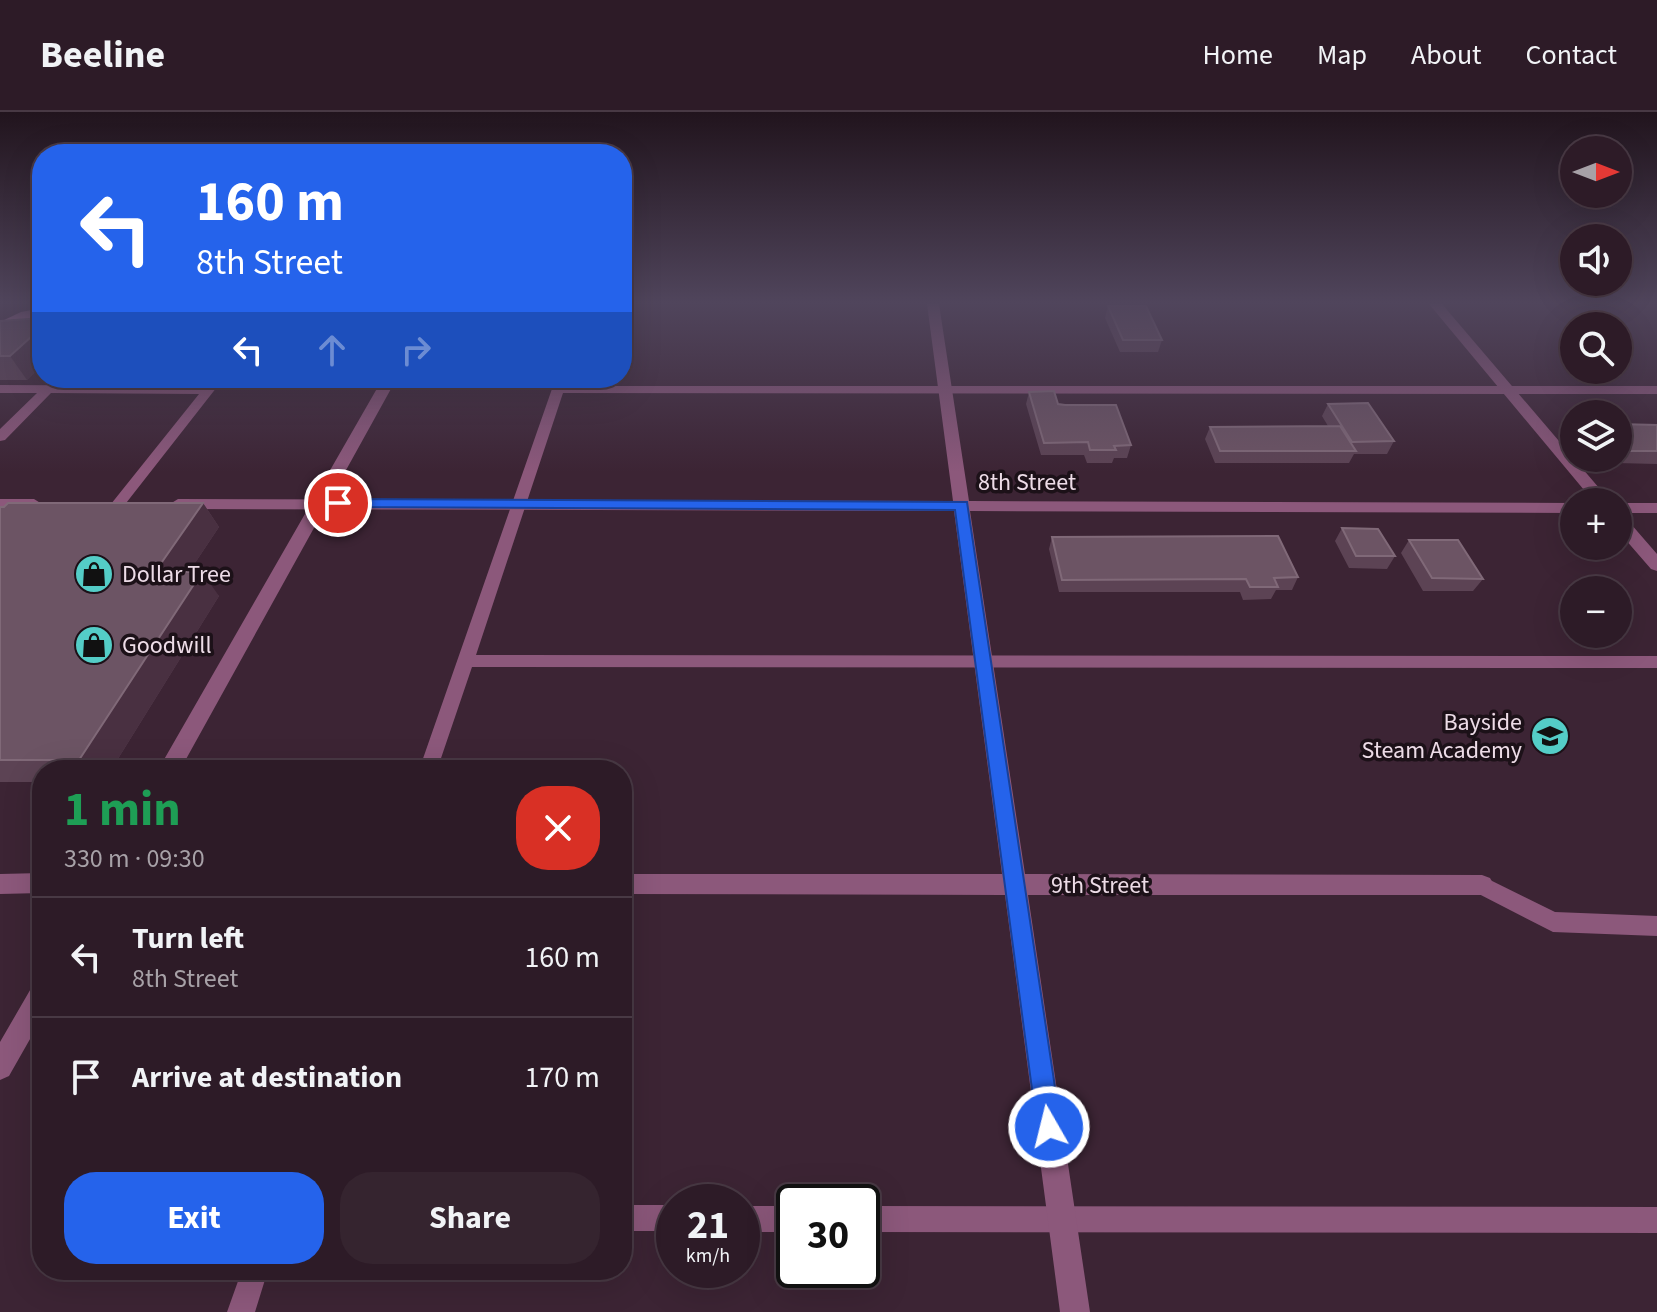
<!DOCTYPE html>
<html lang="en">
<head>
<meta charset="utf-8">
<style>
	body { margin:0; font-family:"Source Sans 3",sans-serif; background:#35242f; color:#f1f3f6; height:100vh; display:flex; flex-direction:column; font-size:30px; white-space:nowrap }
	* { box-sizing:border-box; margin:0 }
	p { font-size:26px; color:#a7a1a7 }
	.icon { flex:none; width:44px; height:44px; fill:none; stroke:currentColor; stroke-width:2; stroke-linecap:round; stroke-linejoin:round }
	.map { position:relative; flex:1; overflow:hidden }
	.panel { position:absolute; left:32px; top:648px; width:600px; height:520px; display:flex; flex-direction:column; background:#2d1b27; border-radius:32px; box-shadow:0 8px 32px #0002,0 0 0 2px #483944 }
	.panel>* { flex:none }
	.guide { position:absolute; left:32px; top:32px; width:600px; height:244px; border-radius:32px; box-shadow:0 8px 32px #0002,0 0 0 2px #483944; background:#2563eb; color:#fff; overflow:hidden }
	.needle { width:52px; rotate:90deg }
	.buttons { position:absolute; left:1560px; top:24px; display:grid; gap:16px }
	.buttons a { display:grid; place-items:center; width:72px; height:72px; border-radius:50%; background:#2d1b27; box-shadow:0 8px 32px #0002,0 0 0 2px #483944; font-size:40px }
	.speed { position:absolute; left:656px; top:1072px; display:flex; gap:16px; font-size:40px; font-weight:700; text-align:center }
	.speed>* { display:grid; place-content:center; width:104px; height:104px; border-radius:50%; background:#2d1b27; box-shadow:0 8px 32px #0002,0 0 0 2px #483944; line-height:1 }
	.speed small { font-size:20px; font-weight:400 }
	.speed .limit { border:4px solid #111; border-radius:12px; background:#fff; color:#111 }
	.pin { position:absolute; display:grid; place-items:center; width:68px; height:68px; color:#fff; margin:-34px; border:4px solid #fff; border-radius:50%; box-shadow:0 2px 8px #0007 }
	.me { position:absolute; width:88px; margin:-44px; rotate:352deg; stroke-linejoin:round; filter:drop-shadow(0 0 6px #0008) }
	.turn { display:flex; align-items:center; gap:28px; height:168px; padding:0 32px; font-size:36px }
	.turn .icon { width:104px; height:104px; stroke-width:2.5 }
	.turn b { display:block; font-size:56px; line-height:68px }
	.lanes { display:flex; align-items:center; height:76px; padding:0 32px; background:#0003; justify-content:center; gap:40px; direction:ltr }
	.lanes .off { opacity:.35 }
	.round { display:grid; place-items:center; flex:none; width:84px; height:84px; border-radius:32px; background:#35242f }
	.headline { display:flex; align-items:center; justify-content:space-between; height:136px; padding:0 32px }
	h1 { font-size:48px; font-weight:700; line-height:60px; color:#1e9e55 }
	.cta { display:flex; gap:16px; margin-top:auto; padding:16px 32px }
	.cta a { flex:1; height:92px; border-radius:32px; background:#2563eb; color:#fff; font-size:32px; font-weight:700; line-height:92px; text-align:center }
	.cta a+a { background:#35242f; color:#f1f3f6 }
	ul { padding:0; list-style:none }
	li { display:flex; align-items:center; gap:24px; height:120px; padding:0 32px; border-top:2px solid #483944 }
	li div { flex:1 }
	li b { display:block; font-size:30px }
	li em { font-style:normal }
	header { display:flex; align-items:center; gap:48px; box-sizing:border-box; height:112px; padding:0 40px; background:#2d1b27; border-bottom:2px solid #483944 }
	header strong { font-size:38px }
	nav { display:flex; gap:44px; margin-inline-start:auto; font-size:28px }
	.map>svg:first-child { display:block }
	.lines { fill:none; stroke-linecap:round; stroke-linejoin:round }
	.service { fill:#8c587b; fill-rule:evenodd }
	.minor { fill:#8c587b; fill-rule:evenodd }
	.tertiary { fill:#8c587b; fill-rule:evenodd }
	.trunk { fill:#f092d2; fill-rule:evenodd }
	.wall { fill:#5c4354 }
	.shaded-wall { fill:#493041 }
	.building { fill:#6c5464; stroke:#806978; stroke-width:2 }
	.route { fill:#2563eb; stroke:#184099; stroke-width:2 }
	.labels { text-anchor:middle; stroke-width:7; stroke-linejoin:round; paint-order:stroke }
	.street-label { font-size:24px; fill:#eddce7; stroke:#1c1118 }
	.poi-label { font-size:24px; fill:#eddce7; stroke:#1c1118; text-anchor:start }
</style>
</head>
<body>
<header>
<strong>Beeline</strong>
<nav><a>Home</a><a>Map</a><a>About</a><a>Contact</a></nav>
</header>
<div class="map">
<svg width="1657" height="1200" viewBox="0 0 1657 1200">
	<rect width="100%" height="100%" fill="#3c2434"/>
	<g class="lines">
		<path class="service" d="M211,266H224L123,395H113L111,392L199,282L51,281L5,328L0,329V317L37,281H0V273L205,274Z
			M553,274H1657V282L563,281L476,543L1657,544V556L472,555L437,658H419Z
			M1482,764L1555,800L1657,804V824L1553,820L1475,780L1472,773L1475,766Z
			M622,1093H674V1119H622Z
			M742,1094H794V1120H742Z
			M862,1094L1657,1095V1121L862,1120Z
			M242,1158H268L255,1200H227Z"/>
		<path class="minor" d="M927,192H939L969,389L1574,391V401L970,399L1025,762L1482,763L1490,766L1494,773L1490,780L1482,783H1028L1090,1200H1060L1005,783L622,782V762H1002L954,399L178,397L170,392L178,387L953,389Z
			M1429,192H1442L1611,390H1594Z
			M0,387H34L42,392L34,397H0Z
			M1618,391H1657V401H1618Z
			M1618,403L1624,404L1657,442V459L1651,457L1618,419Z"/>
		<path class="tertiary" d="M383,266H397L180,658H158Z
			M42,761V781L0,782V762Z
			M42,870V906L9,964L0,968V930L33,873Z"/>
		<path class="trunk" d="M42,196V204L0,220V210L21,200Z"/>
	</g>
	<path class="wall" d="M1108,194L1162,228L1158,240H1120L1105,206Z
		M42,206V253L27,268H0V209Z
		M1029,280L1131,333L1127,346H1114L1112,351H1087L1084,343H1041L1026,292Z
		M1328,292L1394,329L1387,342H1354L1349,351H1215L1205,327L1210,315L1328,314L1322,304Z
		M1618,312L1657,313V352L1616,351L1611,346H1618Z
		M203,391L219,415L189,460L219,484L111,658H42V670H0V395Z
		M1342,416L1395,444L1387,457L1349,456L1335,429Z
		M1052,425L1298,465L1292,478H1276L1271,487L1243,488L1240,480H1059L1049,437Z
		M1409,428L1483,467L1473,479H1423L1401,441Z"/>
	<path class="shaded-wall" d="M42,215V253L27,268L10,244Z
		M203,391L219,415L173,484L155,460Z
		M202,460L219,484L111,658H89L79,648Z"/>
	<path class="building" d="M1108,194H1146L1162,228H1123Z
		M42,206V215L10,244H0V209Z
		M1054,279L1058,292L1065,293H1116L1131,333L1114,334L1116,338H1090L1088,330L1044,331L1029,280Z
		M1368,291L1394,329L1352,330L1328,292Z
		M1618,312L1657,313V339H1626L1618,330Z
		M1340,314L1356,339H1220L1210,315Z
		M8,391H203L155,460H202L79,648H0V395H4Z
		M1342,416L1378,417L1395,444H1356Z
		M1278,424L1298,465L1274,466L1278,475H1250L1246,467L1062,468L1052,425Z
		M1409,428H1458L1483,467L1432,466Z"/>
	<linearGradient id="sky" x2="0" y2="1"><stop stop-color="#21141d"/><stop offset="0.53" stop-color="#50455c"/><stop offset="1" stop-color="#50455c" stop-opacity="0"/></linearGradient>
	<rect width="1657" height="360" fill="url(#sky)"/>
	<path class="route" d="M338,387L967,390L1061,1015L1058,1023L1049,1027L1040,1023L1037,1015L955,398L333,395V388Z"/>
	<defs>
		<g id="shop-disc" transform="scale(2)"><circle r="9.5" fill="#54cdc7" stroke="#1c1118"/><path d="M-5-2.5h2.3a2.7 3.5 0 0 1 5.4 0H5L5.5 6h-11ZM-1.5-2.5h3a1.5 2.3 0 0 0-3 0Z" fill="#111"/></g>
		<g id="school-disc" transform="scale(2)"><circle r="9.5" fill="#54cdc7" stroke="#1c1118"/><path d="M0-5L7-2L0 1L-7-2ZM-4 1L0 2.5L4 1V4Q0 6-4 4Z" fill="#111"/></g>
	</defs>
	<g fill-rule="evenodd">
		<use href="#shop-disc" x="94" y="462"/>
		<use href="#shop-disc" x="94" y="533"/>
		<use href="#school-disc" x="1550" y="624"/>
	</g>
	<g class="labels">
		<g class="street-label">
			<text x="1027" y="378">8th Street</text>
			<text x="1100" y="781">9th Street</text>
		</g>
		<g class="poi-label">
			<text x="122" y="470">Dollar Tree</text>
			<text x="122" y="541">Goodwill</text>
			<text x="1522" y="618" text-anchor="end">Bayside<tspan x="1522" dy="28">Steam Academy</tspan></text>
		</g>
	</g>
</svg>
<div class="buttons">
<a><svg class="needle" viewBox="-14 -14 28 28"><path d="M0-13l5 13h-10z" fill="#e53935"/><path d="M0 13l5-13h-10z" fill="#a7a1a7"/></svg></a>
<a><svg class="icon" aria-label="sound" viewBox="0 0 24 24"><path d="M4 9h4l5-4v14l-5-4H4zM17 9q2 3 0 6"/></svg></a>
<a><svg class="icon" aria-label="search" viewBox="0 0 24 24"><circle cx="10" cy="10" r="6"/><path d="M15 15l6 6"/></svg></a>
<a><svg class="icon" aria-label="layers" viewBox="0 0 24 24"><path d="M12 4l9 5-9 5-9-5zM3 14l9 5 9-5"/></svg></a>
<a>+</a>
<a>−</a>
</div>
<div class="speed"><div>21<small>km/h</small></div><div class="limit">30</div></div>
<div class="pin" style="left:338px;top:391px;background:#d93025"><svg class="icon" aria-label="arrive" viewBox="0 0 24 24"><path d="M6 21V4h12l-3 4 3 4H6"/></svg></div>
<svg class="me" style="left:1049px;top:1015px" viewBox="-20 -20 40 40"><circle r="17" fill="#2563eb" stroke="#fff" stroke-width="3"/><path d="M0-11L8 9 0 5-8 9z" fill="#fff"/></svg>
<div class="guide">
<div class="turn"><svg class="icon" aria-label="left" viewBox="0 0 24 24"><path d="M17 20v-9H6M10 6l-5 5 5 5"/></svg><div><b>160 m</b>8th Street</div></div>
<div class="lanes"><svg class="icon" aria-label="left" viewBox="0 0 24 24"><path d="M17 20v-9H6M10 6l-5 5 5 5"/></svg><svg class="icon off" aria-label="ahead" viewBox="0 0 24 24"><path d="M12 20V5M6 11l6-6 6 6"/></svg><svg class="icon off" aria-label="right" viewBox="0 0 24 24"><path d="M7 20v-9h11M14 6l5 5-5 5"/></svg></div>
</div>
<section class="panel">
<div class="headline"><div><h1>1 min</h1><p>330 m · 09:30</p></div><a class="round" style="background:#d93025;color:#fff"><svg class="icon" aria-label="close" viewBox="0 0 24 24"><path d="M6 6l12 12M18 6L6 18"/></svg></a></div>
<ul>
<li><svg class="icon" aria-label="left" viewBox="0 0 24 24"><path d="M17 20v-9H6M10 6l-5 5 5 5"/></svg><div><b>Turn left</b><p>8th Street</p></div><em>160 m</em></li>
<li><svg class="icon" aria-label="arrive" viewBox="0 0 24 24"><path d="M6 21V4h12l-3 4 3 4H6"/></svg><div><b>Arrive at destination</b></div><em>170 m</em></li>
</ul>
<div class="cta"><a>Exit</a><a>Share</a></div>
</section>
</div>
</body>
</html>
